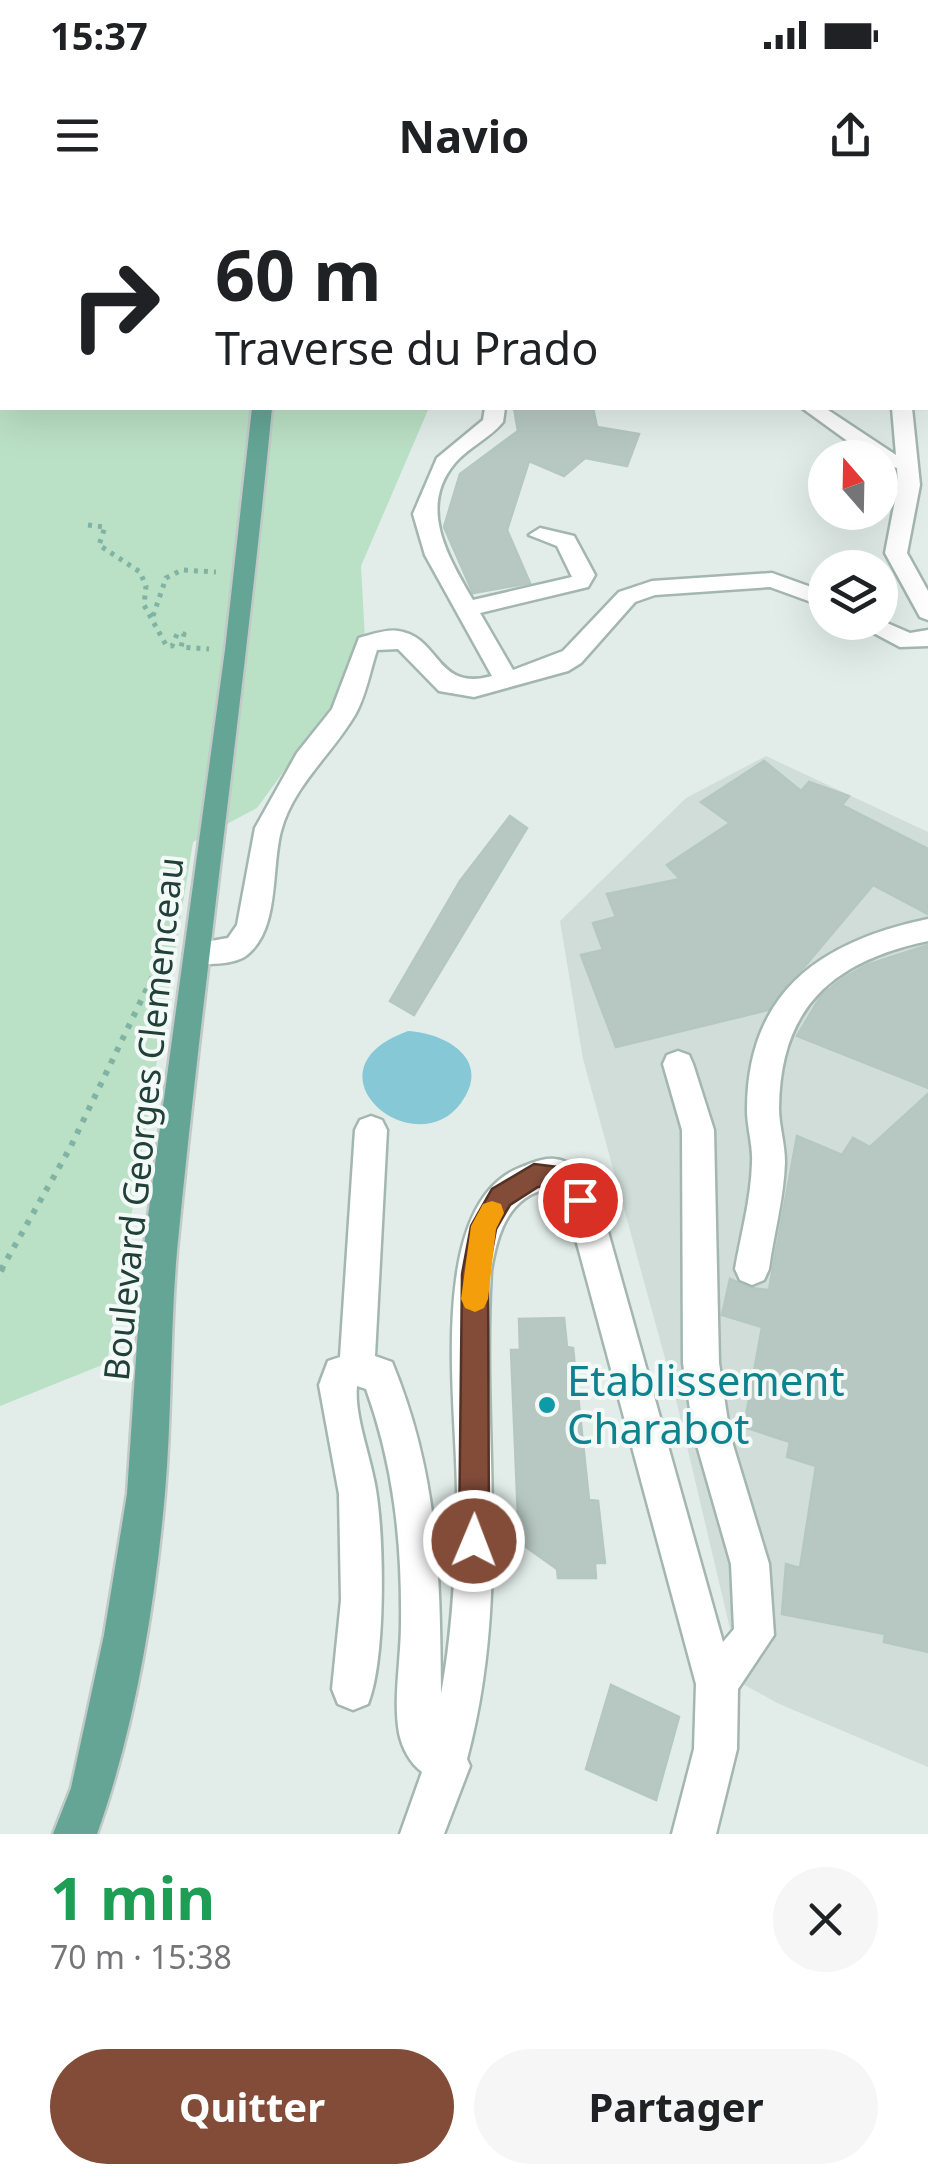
<!DOCTYPE html>
<html lang="fr">
<head>
<meta charset="utf-8">
<style>
	body { margin:0; font-family:"Noto Sans",sans-serif; background:#f6f6f6; color:#202124; height:100vh; display:flex; flex-direction:column; font-size:38px; white-space:nowrap }
	* { box-sizing:border-box; margin:0 }
	p { font-size:32px; color:#757577 }
	.icon { flex:none; width:55px; height:55px; fill:none; stroke:currentColor; stroke-width:2; stroke-linecap:round; stroke-linejoin:round }
	.map { position:relative; height:1634px; overflow:hidden }
	.sheet { display:flex; flex-direction:column; background:#fff; flex:1 }
	.sheet>* { flex:none }
	.banner { position:absolute; left:0px; top:0px; width:930px; height:210px; box-shadow:0 10px 40px #0002; background:#fff; color:#202124; overflow:hidden }
	.needle { width:65px; rotate:340deg }
	.fabs { position:absolute; left:808px; top:240px; display:grid; gap:20px }
	.fabs a { display:grid; place-items:center; width:90px; height:90px; border-radius:50%; background:#fff; box-shadow:0 10px 40px #0002; font-size:50px }
	.pin { position:absolute; display:grid; place-items:center; width:85px; height:85px; color:#fff; margin:-42px; border:5px solid #fff; border-radius:50%; box-shadow:0 2px 10px #0007 }
	.me { position:absolute; width:110px; margin:-55px; rotate:1deg; stroke-linejoin:round; filter:drop-shadow(0 0 8px #0008) }
	.turn { display:flex; align-items:center; gap:35px; height:210px; padding:0 50px; font-size:45px }
	.turn .icon { width:130px; height:130px; stroke-width:2.5 }
	.turn b { display:block; font-size:70px; line-height:85px }
	.round { display:grid; place-items:center; flex:none; width:105px; height:105px; border-radius:52px; background:#f6f6f6 }
	.overview { display:flex; align-items:center; justify-content:space-between; height:170px; padding:0 50px }
	h1 { font-size:60px; font-weight:700; line-height:75px; color:#1e9e55 }
	.button { display:flex; gap:20px; margin-top:auto; padding:20px 50px }
	.button a { flex:1; height:115px; border-radius:60px; background:#824c39; color:#fff; font-size:40px; font-weight:700; line-height:115px; text-align:center }
	.button a+a { background:#f6f6f6; color:#202124 }
	.status { display:flex; justify-content:space-between; align-items:center; height:70px; padding:0 50px; background:#fff; direction:ltr }
	.status svg { height:28px; fill:currentColor }
	header { display:flex; justify-content:space-between; align-items:center; height:130px; padding:0 50px; background:#fff; font-size:45px; font-weight:700 }
	.map>svg:first-child { display:block }
	.built { fill:#d0ddd8 }
	.green { fill:#bae0c5 }
	.water { fill:#87c8d6 }
	.building { fill:#b7c8c2; stroke:#b4c7c0; stroke-width:2.5 }
	.lines { fill:none; stroke-linecap:round; stroke-linejoin:round }
	.minor-casing { stroke:#a4b6b0; stroke-width:5 }
	.major-casing { stroke:#c1cac7; stroke-width:5 }
	.path-far2 { stroke:#81b3a4; stroke-width:5; stroke-dasharray:4 6; stroke-linecap:butt }
	.path-far1 { stroke:#81b3a4; stroke-width:6; stroke-dasharray:5 8; stroke-linecap:butt }
	.path { stroke:#81b3a4; stroke-width:8; stroke-dasharray:6 10; stroke-linecap:butt }
	.minor { fill:#fff; fill-rule:evenodd }
	.major { fill:#64a596; fill-rule:evenodd }
	.route { fill:#824c39; stroke:#543125; stroke-width:2.5 }
	.slow { fill:#f59e0b }
	.culture-dot { fill:#0f9aa8; stroke:#f3f9f6; stroke-width:4 }
	.labels { text-anchor:middle; stroke-width:8; stroke-linejoin:round; paint-order:stroke }
	.street-label { font-size:35px; fill:#214038; stroke:#f3f9f6 }
	.near-culture-label { font-size:42px; fill:#0d838f; stroke:#f3f9f6; text-anchor:start }
</style>
</head>
<body>
<div class="status"><b>15:37</b><svg viewBox="0 0 49 12"><path d="M0 12V9h3v3zM5 12V6h3v6zM10 12V3h3v9zM15 12V0h3v12zM26 1h20v11H26zM47 4h2v5h-2z"/></svg></div>
<header><svg class="icon" aria-label="menu" viewBox="0 0 24 24"><path d="M4 6h16M4 12h16M4 18h16"/></svg>Navio<svg class="icon" aria-label="share" viewBox="0 0 24 24"><path d="M12 15V3M7 8l5-5 5 5M5 13v7h14v-7"/></svg></header>
<div class="map">
<svg width="928" height="1634" viewBox="0 0 928 1634">
	<rect width="100%" height="100%" fill="#e2ede9"/>
	<path class="built" d="M766,556L928,632V1567L777,1503L743,1484L674,1191L583,859L560,721L686,598Z"/>
	<path class="green" d="M0,0L402,2H2V208L428,210L361,366L366,458L257,608L193,642L107,1163L0,1206Z"/>
	<path class="water" d="M408,831C446,833 493,860 461,903C414,967 299,870 408,831Z"/>
	<path class="building" d="M514,208H593L597,227L639,234L627,266L585,258L564,276L529,261L507,330L530,383L473,393L444,327L460,274L518,231Z
		M764,561L801,591L809,582L849,596L842,605L928,649V714L873,685L768,810L616,847L581,755L603,750L593,723L616,717L607,694L680,679L667,665L730,623L701,602Z
		M510,616L527,628L414,815L390,801L460,681Z
		M928,745V888L797,836L821,796L842,779L867,765Z
		M928,894V1452L884,1442L885,1434L782,1414L786,1364L800,1368L816,1266L787,1257L790,1242L744,1227L762,1127L722,1115L730,1079L751,1088L769,1090L797,936L842,955L853,938L870,947Z
		M564,1118L567,1147L573,1148L589,1300L598,1301L605,1363H595L596,1378H558L557,1369L519,1342L511,1150H520L519,1119Z
		M611,1485L679,1517L656,1600L586,1569Z"/>
	<g class="lines">
		<g class="minor-casing">
			<path id="minor" d="M406,0H430L431,2H407Z
				M782,0H801L802,2H783Z
				M485,208H505L503,222C490,238 469,247 455,263C417,308 449,358 473,400L572,377L557,346L529,335L540,328L574,336L595,375L588,387L480,413L513,470L563,451L619,392L652,381L772,373L825,392V407L770,387L655,395L635,402L581,463L568,471L474,497L439,491L398,449L377,450C370,471 366,496 355,515C332,554 293,586 281,631C271,668 280,729 247,755C235,765 202,766 188,761L184,753L188,745L228,738L237,725L255,628L297,553L332,509L359,438C370,435 386,429 398,431C441,437 435,492 492,476L425,355L413,314L437,258L483,220Z
				M802,208H825L896,255L892,208H912L920,285L907,353L928,391V420L920,417L885,353L898,285L897,268L880,263V258H871Z
				M880,420L910,433L928,430V446L900,447L853,422Z
				M928,719V741C834,761 780,806 779,908C779,926 785,943 785,962C784,998 774,1033 769,1069L764,1080L752,1085L740,1080L735,1069C741,1034 751,999 752,963C753,945 747,928 747,910C747,791 822,741 928,719Z
				M678,851L689,855L693,864L714,930L719,1163L730,1235L769,1364L774,1435L738,1489L737,1549L716,1634H672L694,1549L696,1484L571,1021L561,996L550,988C508,996 497,1034 491,1071C481,1239 512,1391 467,1559L470,1566L444,1634H400L422,1572C410,1563 402,1548 399,1533C393,1499 401,1459 401,1424C402,1343 394,1266 366,1189L357,1186C354,1216 371,1257 376,1290C384,1339 386,1459 368,1504L353,1510L338,1504L332,1489L341,1400L339,1294L319,1185L328,1161L340,1157L355,930L360,920L371,916L382,920L387,930L375,1156L392,1162C439,1276 440,1374 441,1494C453,1429 456,1362 457,1296C458,1213 424,1007 519,968C529,964 544,957 555,959C587,963 595,996 605,1021L723,1442L734,1429L731,1364L694,1235L683,1163L682,930L663,864L667,855Z"/>
		</g>
		<g class="major-casing">
			<path id="major" d="M110,0H128L129,2H111Z
				M252,208H272C245,490 204,770 177,1051C170,1131 172,1213 165,1293C155,1405 135,1528 97,1634H53L71,1588L104,1435L127,1294L143,1053L225,450Z"/>
		</g>
		<path class="path-far2" d="M88,325L105,327L99,345L140,372L146,386L144,405L166,445L172,446L177,434H184L181,447L209,449
			M153,416L166,378L182,370L216,372"/>
		<path class="path-far1" d="M1,1070L70,948L164,753"/>
		<path class="path" d="M0,1071L2,1067"/>
		<use href="#minor" class="minor"/>
		<use href="#major" class="major"/>
	</g>
	<path class="route" d="M534,964L574,969L593,1000L580,1011L572,1008L558,987H538L510,1005L496,1029L488,1074L489,1341L484,1351L474,1355L464,1351L459,1341L462,1074L471,1026L492,989Z"/>
	<path class="slow" d="M492,1001L501,1004L504,1013L496,1029L488,1099L484,1108L475,1112L465,1108L461,1099L471,1026L483,1004Z"/>
	<circle class="culture-dot" cx="547" cy="1205" r="10"/>
	<g class="labels">
		<g class="street-label">
			<text transform="translate(144 919) rotate(-84)" y="12">Boulevard Georges Clemenceau</text>
		</g>
		<g class="near-culture-label">
			<text x="567" y="1196">Etablissement<tspan x="567" dy="48">Charabot</tspan></text>
		</g>
	</g>
</svg>
<div class="fabs">
<a><svg class="needle" viewBox="-14 -14 28 28"><path d="M0-13l5 13h-10z" fill="#e53935"/><path d="M0 13l5-13h-10z" fill="#757577"/></svg></a>
<a><svg class="icon" aria-label="layers" viewBox="0 0 24 24"><path d="M12 4l9 5-9 5-9-5zM3 14l9 5 9-5"/></svg></a>
</div>
<div class="pin" style="left:580px;top:1000px;background:#d93025"><svg class="icon" aria-label="arrive" viewBox="0 0 24 24"><path d="M6 21V4h12l-3 4 3 4H6"/></svg></div>
<svg class="me" style="left:474px;top:1341px" viewBox="-20 -20 40 40"><circle r="17" fill="#824c39" stroke="#fff" stroke-width="3"/><path d="M0-11L8 9 0 5-8 9z" fill="#fff"/></svg>
<div class="banner">
<div class="turn"><svg class="icon" aria-label="right" viewBox="0 0 24 24"><path d="M7 20v-9h11M14 6l5 5-5 5"/></svg><div><b>60 m</b>Traverse du Prado</div></div>
</div>
</div>
<section class="sheet">
<div class="overview"><div><h1>1 min</h1><p>70 m · 15:38</p></div><a class="round"><svg class="icon" aria-label="close" viewBox="0 0 24 24"><path d="M6 6l12 12M18 6L6 18"/></svg></a></div>
<div class="button"><a>Quitter</a><a>Partager</a></div>
</section>
</body>
</html>
